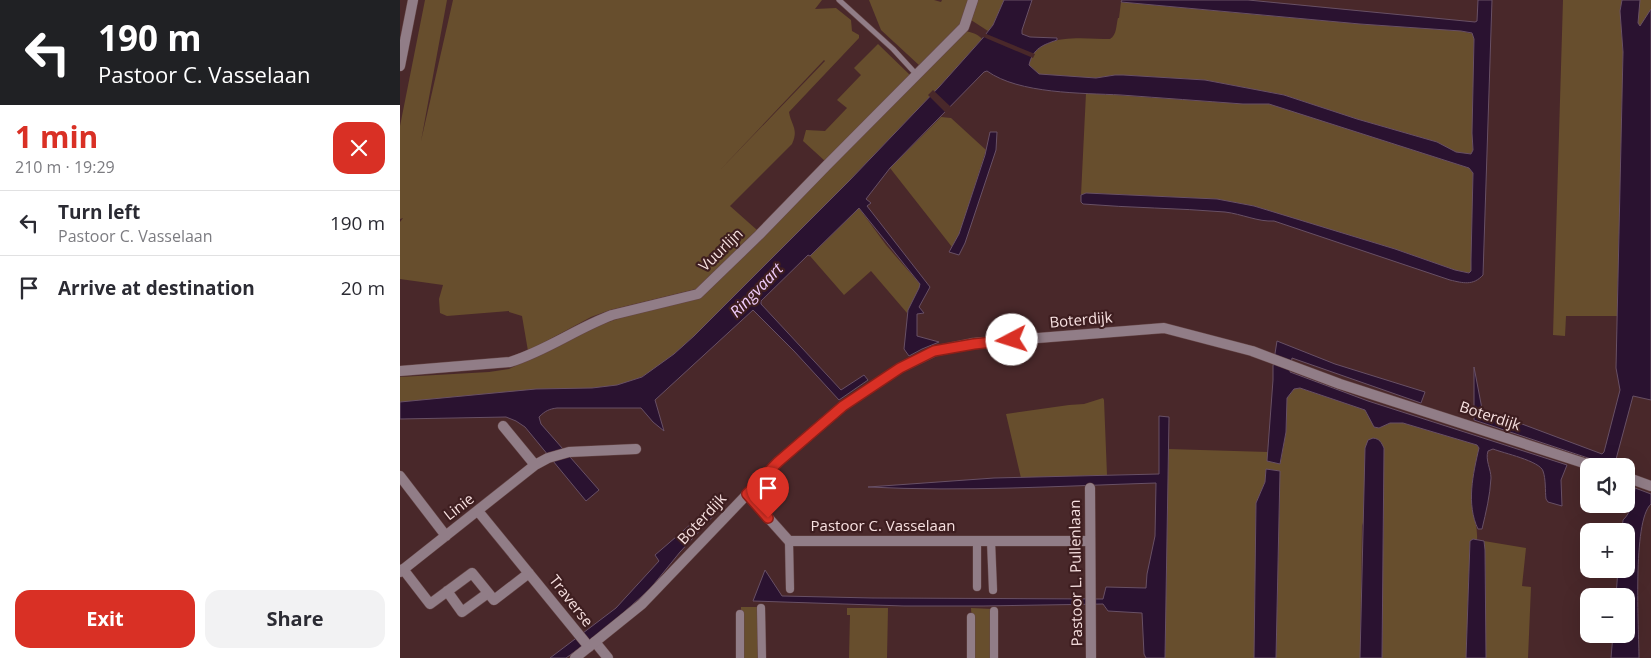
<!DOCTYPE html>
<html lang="en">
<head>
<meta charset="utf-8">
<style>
	body { margin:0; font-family:"Open Sans",sans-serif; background:#f2f2f3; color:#2b2b33; height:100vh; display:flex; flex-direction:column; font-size:19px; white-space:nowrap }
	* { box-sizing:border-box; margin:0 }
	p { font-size:16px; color:#7c7c81 }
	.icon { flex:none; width:28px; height:28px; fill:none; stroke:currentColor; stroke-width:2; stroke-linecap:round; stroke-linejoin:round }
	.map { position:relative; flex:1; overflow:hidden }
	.side { display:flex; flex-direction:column; background:#fff; width:400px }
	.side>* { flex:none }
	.top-card { background:#202124; color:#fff; overflow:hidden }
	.tools { position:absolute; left:1180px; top:458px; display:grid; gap:10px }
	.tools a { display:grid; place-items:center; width:55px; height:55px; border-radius:10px; background:#fff; box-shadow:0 5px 20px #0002; font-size:25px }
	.pin { position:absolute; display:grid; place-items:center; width:42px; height:42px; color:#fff; margin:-51px -21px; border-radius:50% 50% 50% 0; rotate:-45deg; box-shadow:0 0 5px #0007 }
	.pin .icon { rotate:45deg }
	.me { position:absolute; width:55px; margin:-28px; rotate:265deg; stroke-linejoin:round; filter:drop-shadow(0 0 4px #0008) }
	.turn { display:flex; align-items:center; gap:18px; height:105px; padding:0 15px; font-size:22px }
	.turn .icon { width:65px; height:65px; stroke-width:2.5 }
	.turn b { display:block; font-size:35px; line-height:42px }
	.round { display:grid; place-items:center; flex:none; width:52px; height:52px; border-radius:15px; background:#f2f2f3 }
	.summary { display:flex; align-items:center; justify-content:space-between; height:85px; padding:0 15px }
	h1 { font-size:30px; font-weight:700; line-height:38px; color:#d93025 }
	.button { display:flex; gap:10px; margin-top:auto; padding:10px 15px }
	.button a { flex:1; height:58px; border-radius:15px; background:#d93025; color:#fff; font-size:20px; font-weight:700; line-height:58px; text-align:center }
	.button a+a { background:#f2f2f3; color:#2b2b33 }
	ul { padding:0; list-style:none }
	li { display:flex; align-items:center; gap:15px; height:65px; padding:0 15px; border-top:1px solid #e1e1e2 }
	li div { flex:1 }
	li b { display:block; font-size:19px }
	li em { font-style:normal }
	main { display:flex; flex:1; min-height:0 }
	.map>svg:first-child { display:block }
	.green { fill:#674e2d; fill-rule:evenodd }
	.water { fill:#2a1230; stroke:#685065 }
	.pier { fill:#49282a }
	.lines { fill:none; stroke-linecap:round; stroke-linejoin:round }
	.service-casing { stroke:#654647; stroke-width:6 }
	.pedestrian-casing { stroke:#654647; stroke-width:9 }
	.minor-casing { stroke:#654647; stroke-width:11 }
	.tertiary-casing { stroke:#654647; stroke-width:11 }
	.service { stroke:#917d87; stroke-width:5 }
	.pedestrian { stroke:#917d87; stroke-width:8 }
	.minor { stroke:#917d87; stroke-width:10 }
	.tertiary { stroke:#917d87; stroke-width:10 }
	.route-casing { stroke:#8d1f18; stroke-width:12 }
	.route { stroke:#d93025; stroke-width:9 }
	.labels { text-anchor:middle; stroke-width:4.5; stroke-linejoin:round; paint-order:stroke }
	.street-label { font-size:15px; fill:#f8e1e1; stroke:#3e1e20 }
	.water-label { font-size:16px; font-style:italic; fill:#f0cbfa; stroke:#3e1e20 }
</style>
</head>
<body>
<main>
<section class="side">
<div class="top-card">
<div class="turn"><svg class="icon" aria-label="left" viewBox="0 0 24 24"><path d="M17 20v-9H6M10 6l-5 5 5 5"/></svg><div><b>190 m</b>Pastoor C. Vasselaan</div></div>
</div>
<div class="summary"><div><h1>1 min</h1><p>210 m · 19:29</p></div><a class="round" style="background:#d93025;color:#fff"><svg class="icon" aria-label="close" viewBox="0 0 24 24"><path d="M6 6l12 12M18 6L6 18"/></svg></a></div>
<ul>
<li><svg class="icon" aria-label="left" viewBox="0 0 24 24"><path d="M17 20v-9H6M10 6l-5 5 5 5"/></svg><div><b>Turn left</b><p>Pastoor C. Vasselaan</p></div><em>190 m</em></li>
<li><svg class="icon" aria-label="arrive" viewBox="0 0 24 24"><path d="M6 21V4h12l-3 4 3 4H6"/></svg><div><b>Arrive at destination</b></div><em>20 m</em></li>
</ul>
<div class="button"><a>Exit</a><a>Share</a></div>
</section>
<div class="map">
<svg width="1251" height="658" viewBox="0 0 1251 658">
	<rect width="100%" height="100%" fill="#49282a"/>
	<path class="green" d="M25,0H47L21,141L53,0H422L415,9L436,8L451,20L452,31L459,35V38L389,112C391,125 399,129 392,144L330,206L357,230L296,289L210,310L191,317L128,351L122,316L109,312V311L47,316L40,313L39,299L43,285L0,279V222L3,218L0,219V126ZM424,60L425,61L319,171Z
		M469,0H534L541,2L542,0H569L560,25L520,66L481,30Z
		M577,0H604L593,25L588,31L571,20Z
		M1163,0H1222L1220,11L1223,52L1217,316H1166L1165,336L1153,335Z
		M1240,0H1251V9L1241,27L1237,23Z
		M721,2L960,24L1061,31L1073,34L1074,39L1072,133L1073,150L1071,154L1056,153L1037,142L957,119L884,95L805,80L723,75H715L696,78L650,76L639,74L629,65C636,31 684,39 710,39C717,35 716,25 718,18H719Z
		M565,31C571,32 578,34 582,39L539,87L449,181L294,336C278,351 262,366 243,376C211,393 168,387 133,390C89,394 45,400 0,402V377L89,372L109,369L200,325L223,317L289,300Z
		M478,44L510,75L425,161L403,141L406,130L425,131L447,108L437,100L461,75L454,68Z
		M686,93L843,104H869L1069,168L1073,173L1071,271L1069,273L1055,270L995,249L854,206L817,199L686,193L681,195Z
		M541,117L551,118L586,150L559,235L552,247L490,168Z
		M459,208L486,245L520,284V286L507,313L471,271L444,295L410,256Z
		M900,388L965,410L979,428L990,423H1003L1077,445L1079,448C1075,465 1071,484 1072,502C1073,515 1078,527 1077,540L1073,539L1070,542L1066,658H982L984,448L962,526L960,658H876L880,471L866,470L865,482L856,503L854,658H765L768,449L868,452L867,461L881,460L886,432L887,398L894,389Z
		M703,398L704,400L707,475L621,478L606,414L669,405L684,404Z
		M1084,541L1126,548L1122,586L1131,587L1128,658H1086L1085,550Z
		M341,607H364L360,658H343L344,612L341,611Z
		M447,608H488L487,658H449L450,615H447Z
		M571,608L592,609V658H574Z"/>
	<path class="water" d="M604,0H632L622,30V34L630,37L657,38V40C643,45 633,48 629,65L639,74L696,78L715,75H723L805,80L884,95L957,119L1037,142L1056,152L1071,154L1073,150L1072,133L1074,39L1072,33L1061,31L960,24L721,2L722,0H848L1075,22L1077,21L1078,0H1092L1083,275C1073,286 1063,283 1050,280L874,221C858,222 842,214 825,212C778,208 731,208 683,204L681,202V195L686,193L817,199L854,206L995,249L1055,270L1069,273L1071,271V260L1073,173L1069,168L869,104H843C803,101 762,98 721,95C682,93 619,94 587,71L584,72L490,168L466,199L471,203L467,206L530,287L519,307L524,313L517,314V336L539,342L522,349L509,356L504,349L508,310L519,288L520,284L459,208L410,256L408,255L361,301V304L441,390L464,375L468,380L439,400L394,351L353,310L255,400L264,431L253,422L241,408H157C149,409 145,411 139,417L141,424L199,490L186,501L125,427L116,421L106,417L0,419V402L136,389L192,388L217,385L242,377L274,354L294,336L449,181L539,87L582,39L593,25Z
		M1222,0H1240L1238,23L1240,26L1251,9V400L1233,396L1215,463L1212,466L1074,420V367L1083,414L1091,418H1106L1202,454L1204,452L1220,390L1216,368L1223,52L1220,11Z
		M590,132H597L596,150L565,243L559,255L549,252L559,234L585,155Z
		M877,341L935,364L1025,392L1021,403L892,358L890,372L968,401L1167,465L1161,480L1162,506L1148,502L1146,499C1145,491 1146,479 1143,471C1140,461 1103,453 1093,449L1088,451C1085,460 1091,469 1091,478C1090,496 1086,512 1082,529H1078C1066,504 1073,474 1079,448L1077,445L1003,423H990L979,428L974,427L965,410L900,388L894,389L887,398L886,432L880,464L867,461L873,380V366Z
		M759,416L769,417L765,658H746L744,654L742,613L708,611L703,604L583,606H504L353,601L365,570L382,596L473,598L703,599L706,587L746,588L747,574L755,536L756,483C660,486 564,492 468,487L594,478L759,474Z
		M973,438C980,439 981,442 984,448L982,658H960L965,448L968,440Z
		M866,469L880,471L876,658H854L856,503L865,482Z
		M1235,488L1251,494V504C1232,521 1239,630 1239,658H1211L1213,634H1226V596H1216L1218,569H1226V531H1222L1223,520C1231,513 1234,499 1235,488Z
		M312,506L317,512L280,552L250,589L204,630L166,658H150L216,608L259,561L255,555Z
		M1073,539L1084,541L1085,550L1086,658H1066L1070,541Z"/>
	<path class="pier" d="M584,33L635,54L633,58L581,36Z
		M533,90L552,108L547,114L528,95Z"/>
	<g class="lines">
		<g class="service-casing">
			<path id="service" d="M439,0L493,49L516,74"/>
		</g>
		<g class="pedestrian-casing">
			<path id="pedestrian" d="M389,541L390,589
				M591,541L593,590
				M577,587V541
				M361,608L362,658
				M571,617V658
				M340,658V614
				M594,658V611"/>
		</g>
		<g class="minor-casing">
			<path id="minor" d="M0,371L110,362C146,351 177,328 212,315L298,294L359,235L426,166L564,27L573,0
				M135,465L148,458L169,452L236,449
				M0,476L46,536
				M690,488L691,658
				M347,494L389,541H690
				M78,511L189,647
				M3,569L30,604L72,573L94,600L129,573
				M0,572L135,465L103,426
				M47,591L62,612L88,593
				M195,642L208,658"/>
		</g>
		<g class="tertiary-casing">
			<path id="tertiary" d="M0,66L13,0
				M1226,477L1251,486
				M175,658L242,604L378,462L443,406L500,368L535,351L574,343L764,328L852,351L940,384L1193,466"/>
		</g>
		<use href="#service" class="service"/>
		<use href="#pedestrian" class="pedestrian"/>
		<use href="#minor" class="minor"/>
		<use href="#tertiary" class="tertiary"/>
	</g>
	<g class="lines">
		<g class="route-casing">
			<path id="route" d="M368,518L347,494L378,462L443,406L500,368L534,351L574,344L612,340"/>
		</g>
		<use href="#route" class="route"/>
	</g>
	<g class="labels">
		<g class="street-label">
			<text transform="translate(321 250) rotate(-44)" y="5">Vuurlijn</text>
			<text transform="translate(681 320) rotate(-5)" y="5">Boterdijk</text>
			<text transform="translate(1090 416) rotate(18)" y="5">Boterdijk</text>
			<text transform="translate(59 507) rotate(-38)" y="5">Linie</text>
			<text transform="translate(302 519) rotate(-47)" y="5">Boterdijk</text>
			<text x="483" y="531">Pastoor C. Vasselaan</text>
			<text transform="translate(676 573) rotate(-91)" y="5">Pastoor L. Pullenlaan</text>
			<text transform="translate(171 601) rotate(52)" y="5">Traverse</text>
		</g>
		<g class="water-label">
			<text transform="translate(356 290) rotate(-46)" y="6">Ringvaart</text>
		</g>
	</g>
</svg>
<div class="tools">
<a><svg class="icon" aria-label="sound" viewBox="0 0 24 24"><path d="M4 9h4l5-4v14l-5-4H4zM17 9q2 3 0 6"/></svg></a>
<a>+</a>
<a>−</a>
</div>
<div class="pin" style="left:368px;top:518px;background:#d93025"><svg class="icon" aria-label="arrive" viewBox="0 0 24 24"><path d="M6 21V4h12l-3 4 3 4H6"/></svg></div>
<svg class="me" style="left:612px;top:340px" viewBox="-20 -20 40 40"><circle r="19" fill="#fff"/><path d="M0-13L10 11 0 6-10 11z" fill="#d93025"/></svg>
</div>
</main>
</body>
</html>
